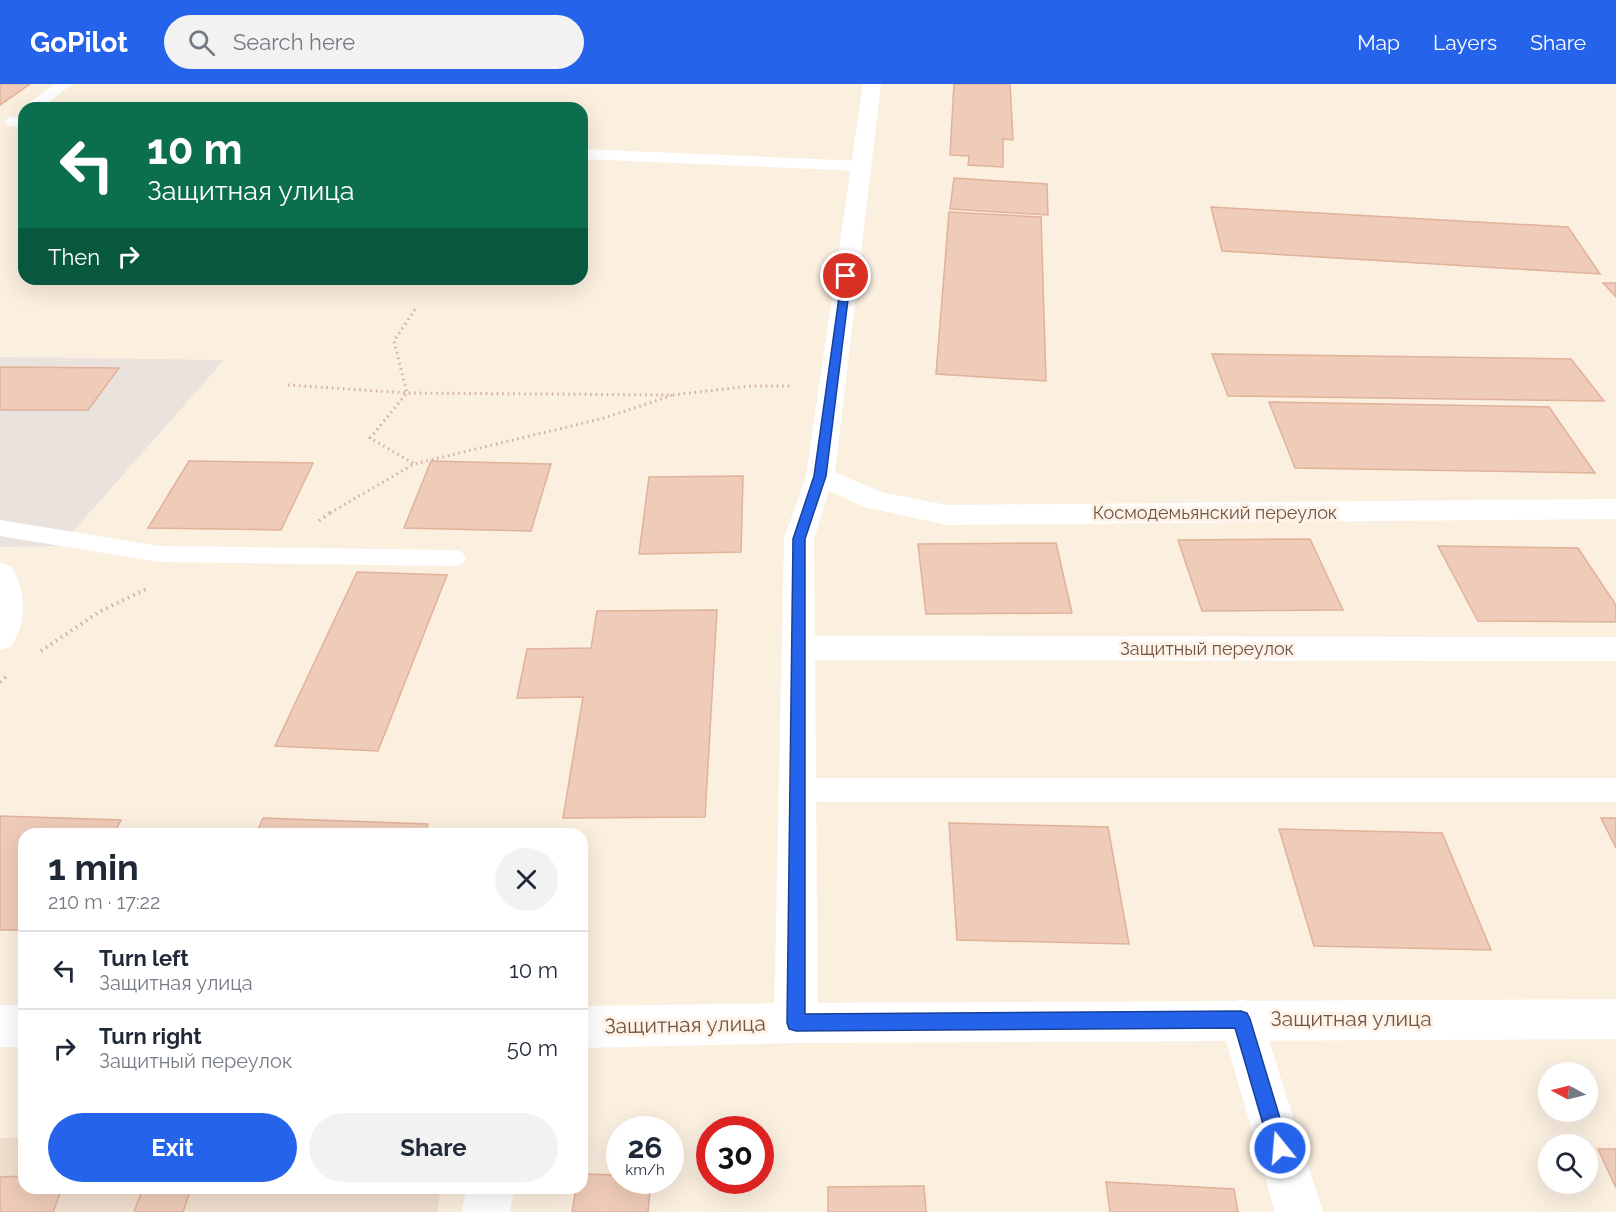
<!DOCTYPE html>
<html lang="en">
<head>
<meta charset="utf-8">
<style>
	body { margin:0; font-family:Raleway,sans-serif; background:#f2f2f3; color:#1f2937; height:100vh; display:flex; flex-direction:column; font-size:22px; white-space:nowrap }
	* { box-sizing:border-box; margin:0 }
	p { font-size:20px; color:#747a83 }
	.icon { flex:none; width:33px; height:33px; fill:none; stroke:currentColor; stroke-width:2; stroke-linecap:round; stroke-linejoin:round }
	.map { position:relative; flex:1; overflow:hidden }
	.side { position:absolute; left:18px; top:744px; width:570px; height:366px; display:flex; flex-direction:column; background:#fff; border-radius:18px; box-shadow:0 6px 24px #0002 }
	.side>* { flex:none }
	.banner { position:absolute; left:18px; top:18px; width:570px; height:183px; border-radius:18px; box-shadow:0 6px 24px #0002; background:#0b6e4f; color:#fff; overflow:hidden }
	.needle { width:39px; rotate:277deg }
	.buttons { position:absolute; left:1538px; top:978px; display:grid; gap:12px }
	.buttons a { display:grid; place-items:center; width:60px; height:60px; border-radius:50%; background:#fff; box-shadow:0 6px 24px #0002; font-size:30px }
	.speed { position:absolute; left:606px; top:1032px; display:flex; gap:12px; font-size:30px; font-weight:700; text-align:center }
	.speed>* { display:grid; place-content:center; width:78px; height:78px; border-radius:50%; background:#fff; box-shadow:0 6px 24px #0002; line-height:1 }
	.speed small { font-size:15px; font-weight:400 }
	.speed .limit { border:9px solid #d22; background:#fff; color:#111 }
	.pin { position:absolute; display:grid; place-items:center; width:51px; height:51px; color:#fff; margin:-26px; border:3px solid #fff; border-radius:50%; box-shadow:0 2px 6px #0007 }
	.me { position:absolute; width:66px; margin:-33px; rotate:343deg; stroke-linejoin:round; filter:drop-shadow(0 0 4px #0008) }
	.turn { display:flex; align-items:center; gap:21px; height:126px; padding:0 30px; font-size:27px }
	.turn .icon { width:78px; height:78px; stroke-width:2.5 }
	.turn b { display:block; font-size:42px; line-height:51px }
	.then { display:flex; align-items:center; height:57px; padding:0 30px; background:#0003; gap:12px; font-size:22px }
	.round { display:grid; place-items:center; flex:none; width:63px; height:63px; border-radius:32px; background:#f2f2f3 }
	.headline { display:flex; align-items:center; justify-content:space-between; height:102px; padding:0 30px }
	h1 { font-size:36px; font-weight:700; line-height:45px }
	.cta { display:flex; gap:12px; margin-top:auto; padding:12px 30px }
	.cta a { flex:1; height:69px; border-radius:36px; background:#2563eb; color:#fff; font-size:24px; font-weight:700; line-height:69px; text-align:center }
	.cta a+a { background:#f2f2f3; color:#1f2937 }
	ul { padding:0; list-style:none }
	li { display:flex; align-items:center; gap:18px; height:78px; padding:0 30px; border-top:2px solid #e0e1e3 }
	li div { flex:1 }
	li b { display:block; font-size:22px }
	li em { font-style:normal }
	header { display:flex; align-items:center; gap:36px; box-sizing:border-box; height:84px; padding:0 30px; background:#2563eb; color:#fff }
	header strong { font-size:28px }
	nav { display:flex; gap:33px; margin-inline-start:auto; font-size:21px }
	.search { width:420px; height:54px; background:#f2f2f3; display:flex; align-items:center; gap:15px; box-sizing:border-box; padding:0 21px; border-radius:33px; color:#747a83; font-size:22px }
	.map>svg:first-child { display:block }
	.residential { fill:#f2e0cf }
	.industrial { fill:#eae2dc }
	.building { fill:#efccb9; stroke:#e1b19a; stroke-width:1.5 }
	.lines { fill:none; stroke-linecap:round; stroke-linejoin:round }
	.path-far1 { stroke:#d4af9d; stroke-width:3; stroke-dasharray:1.5 4; stroke-linecap:butt }
	.path { stroke:#d4af9d; stroke-width:4; stroke-dasharray:1.5 4.5; stroke-linecap:butt }
	.lane { fill:#fff; fill-rule:evenodd }
	.street { fill:#fff; fill-rule:evenodd }
	.secondary { fill:#fff; fill-rule:evenodd }
	.route { fill:#2563eb; stroke:#184099; stroke-width:1.5 }
	.labels { text-anchor:middle; stroke-width:6; stroke-linejoin:round; paint-order:stroke }
	.street-label { font-size:18px; fill:#715549; stroke:#fef3e6 }
	.near-street-label { font-size:21px; fill:#715549; stroke:#fef3e6 }
</style>
</head>
<body>
<header>
<strong>GoPilot</strong>
<div class="search"><svg class="icon" aria-label="search" viewBox="0 0 24 24"><circle cx="10" cy="10" r="6"/><path d="M15 15l6 6"/></svg>Search here</div>
<nav><a>Map</a><a>Layers</a><a>Share</a></nav>
</header>
<div class="map">
<svg width="1616" height="1128" viewBox="0 0 1616 1128">
	<rect width="100%" height="100%" fill="#fbefe0"/>
	<path class="residential" d="M0,1054H24V1104H441L437,1128H0Z"/>
	<path class="industrial" d="M0,273L224,276L60,462L0,463Z"/>
	<path class="building" d="M0,0H30L0,21Z
		M954,0H1010L1013,56L1003,55V83L968,81L969,72L950,71Z
		M954,94L1047,100L1048,131L950,125Z
		M1211,123L1568,143L1600,190L1222,167Z
		M949,128L1041,133L1046,297L936,290Z
		M1603,199H1616V213Z
		M1212,270L1571,275L1604,317L1228,312Z
		M0,283L119,284L88,326H0Z
		M1269,318L1549,323L1595,389L1295,384Z
		M189,377L313,379L281,446L148,444Z
		M431,377L551,380L531,447L404,444Z
		M743,392L741,468L639,470L649,393Z
		M1310,455L1343,526L1202,527L1178,456Z
		M1056,459L1072,529L926,530L918,460Z
		M1438,462L1578,464L1616,521V538L1478,537Z
		M357,488L447,491L378,667L275,662Z
		M717,526L705,733L563,734L583,613L517,614L527,565L591,564L597,527Z
		M0,732L121,736L114,750H24V846H0Z
		M263,734L428,740L425,750H256Z
		M1601,734H1616V764Z
		M949,739L1108,743L1129,860L957,856Z
		M1279,745L1442,749L1491,866L1314,862Z
		M1598,1065H1616V1104Z
		M582,1090L620,1091V1096H651L648,1128H572L576,1104H582Z
		M24,1092V1104H62L53,1128H0V1093Z
		M1106,1098L1234,1105L1238,1128H1110Z
		M924,1102L926,1128H828V1103Z
		M143,1104H191L183,1128H134Z"/>
	<g class="lines">
		<path class="path-far1" d="M288,301L407,309L673,311L751,302H793
			M413,379L370,354L407,309L394,257L417,222
			M330,429L414,380L604,334L673,311"/>
		<path class="path" d="M319,437L332,427
			M41,567L99,528L148,504
			M0,598L8,591"/>
		<path class="lane" d="M55,0H72L41,24L24,25L26,21Z
			M12,33L24,34V44L7,41L4,38L7,35Z
			M582,65L861,77L869,82L861,87L582,75Z
			M0,436L159,462L453,466L462,468L466,474L462,480L453,482L159,478L0,452Z
			M799,694H1616V718H799L788,715L784,706L788,697Z"/>
		<path class="street" d="M863,0H881L835,388L881,408L947,421L1616,415V435L947,441L864,423L829,407L814,455L815,552L1616,553V577L815,576L818,939L811,953L796,959L781,953L774,939L784,455L806,392Z
			M0,479L11,482C27,509 27,536 12,562L0,566Z
			M1241,915L1256,921L1262,935L1323,1128H1275L1220,935L1226,921Z
			M466,1104H514L510,1128H462Z"/>
		<path class="secondary" d="M1616,915V955L796,959L582,964V922L796,919Z
			M0,921H24V963H0Z"/>
	</g>
	<path class="route" d="M846,189L851,192L826,392L805,455V930L1241,927L1247,929L1250,935L1289,1064L1286,1071L1280,1073L1273,1071L1270,1064L1235,944L796,947L789,945L787,939L793,455L814,392L842,192Z"/>
	<g class="labels">
		<g class="street-label">
			<text x="1215" y="435">Космодемьянский переулок</text>
			<text x="1207" y="571">Защитный переулок</text>
		</g>
		<g class="near-street-label">
			<text x="1351" y="942">Защитная улица</text>
			<text transform="translate(685 941) rotate(-1)" y="7">Защитная улица</text>
		</g>
	</g>
</svg>
<div class="buttons">
<a><svg class="needle" viewBox="-14 -14 28 28"><path d="M0-13l5 13h-10z" fill="#e53935"/><path d="M0 13l5-13h-10z" fill="#747a83"/></svg></a>
<a><svg class="icon" aria-label="search" viewBox="0 0 24 24"><circle cx="10" cy="10" r="6"/><path d="M15 15l6 6"/></svg></a>
</div>
<div class="speed"><div>26<small>km/h</small></div><div class="limit">30</div></div>
<div class="pin" style="left:846px;top:192px;background:#d93025"><svg class="icon" aria-label="arrive" viewBox="0 0 24 24"><path d="M6 21V4h12l-3 4 3 4H6"/></svg></div>
<svg class="me" style="left:1280px;top:1064px" viewBox="-20 -20 40 40"><circle r="17" fill="#2563eb" stroke="#fff" stroke-width="3"/><path d="M0-11L8 9 0 5-8 9z" fill="#fff"/></svg>
<div class="banner">
<div class="turn"><svg class="icon" aria-label="left" viewBox="0 0 24 24"><path d="M17 20v-9H6M10 6l-5 5 5 5"/></svg><div><b>10 m</b>Защитная улица</div></div>
<div class="then">Then<svg class="icon" aria-label="right" viewBox="0 0 24 24"><path d="M7 20v-9h11M14 6l5 5-5 5"/></svg></div>
</div>
<section class="side">
<div class="headline"><div><h1>1 min</h1><p>210 m · 17:22</p></div><a class="round"><svg class="icon" aria-label="close" viewBox="0 0 24 24"><path d="M6 6l12 12M18 6L6 18"/></svg></a></div>
<ul>
<li><svg class="icon" aria-label="left" viewBox="0 0 24 24"><path d="M17 20v-9H6M10 6l-5 5 5 5"/></svg><div><b>Turn left</b><p>Защитная улица</p></div><em>10 m</em></li>
<li><svg class="icon" aria-label="right" viewBox="0 0 24 24"><path d="M7 20v-9h11M14 6l5 5-5 5"/></svg><div><b>Turn right</b><p>Защитный переулок</p></div><em>50 m</em></li>
</ul>
<div class="cta"><a>Exit</a><a>Share</a></div>
</section>
</div>
</body>
</html>
